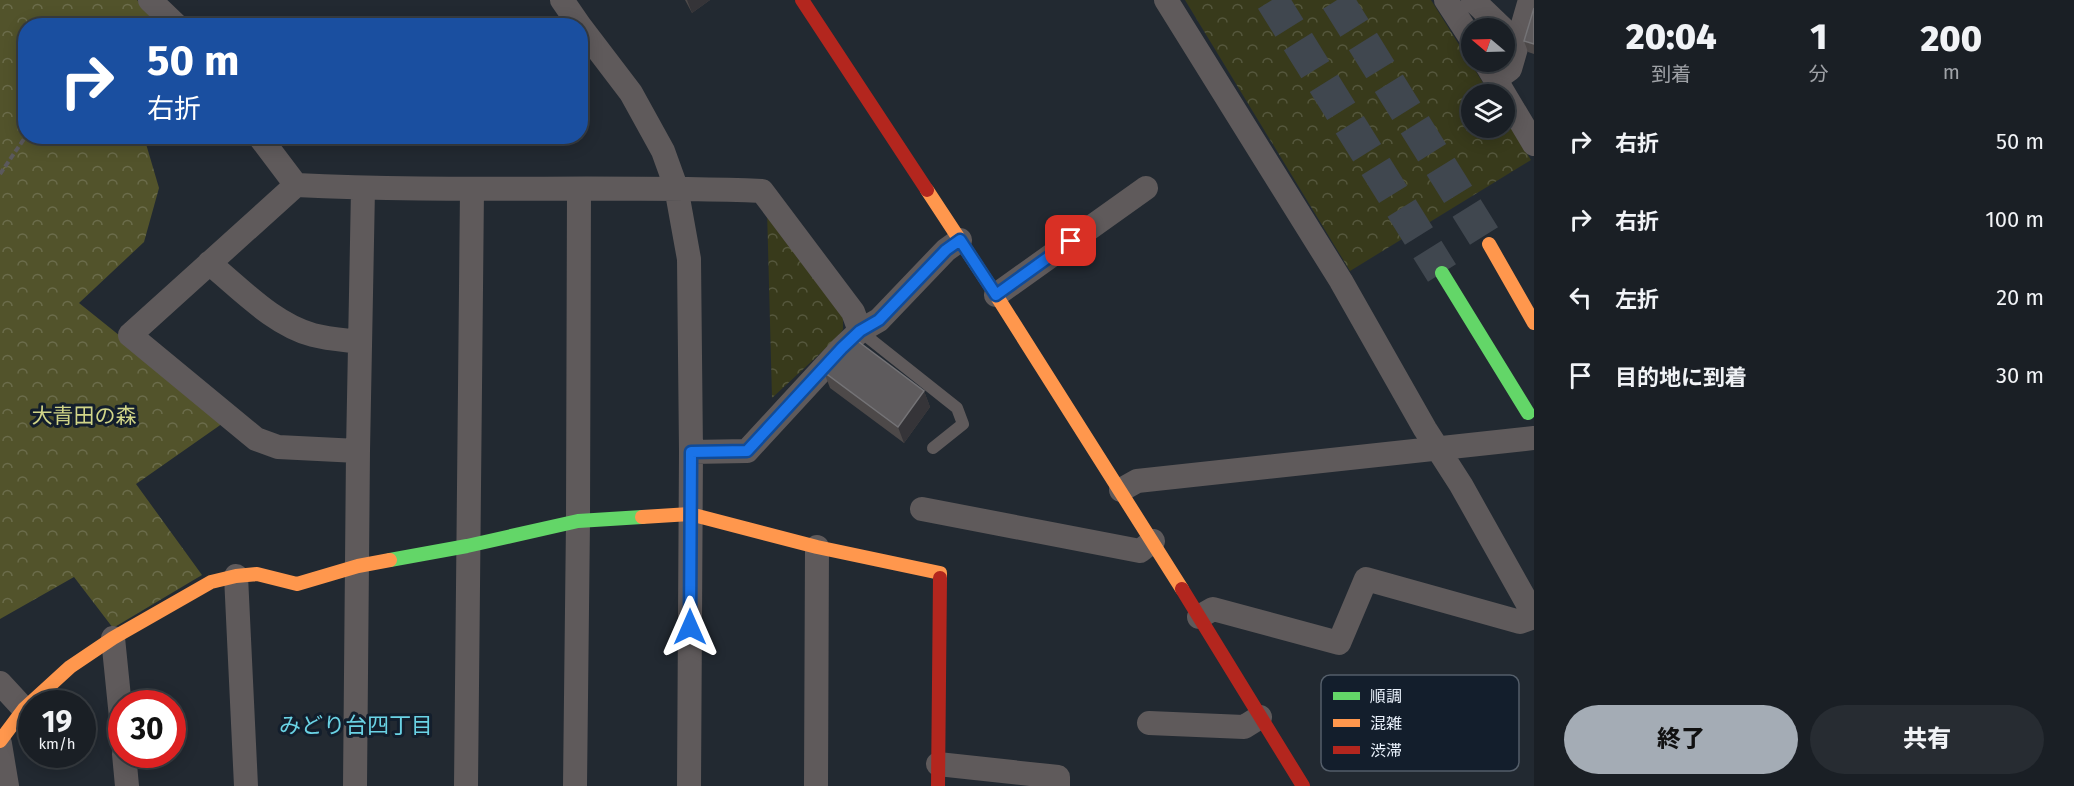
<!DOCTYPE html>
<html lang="ja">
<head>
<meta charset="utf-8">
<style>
	body { margin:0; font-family:"Fira Sans","Noto Sans JP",sans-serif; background:#272c32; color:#f1f3f6; height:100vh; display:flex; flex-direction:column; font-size:22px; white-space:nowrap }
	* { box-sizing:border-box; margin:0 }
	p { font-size:20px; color:#9fa2a7 }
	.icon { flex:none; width:33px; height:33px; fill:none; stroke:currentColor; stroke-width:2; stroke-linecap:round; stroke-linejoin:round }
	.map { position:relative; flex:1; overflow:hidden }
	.drawer { display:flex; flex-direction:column; background:#1a1f25; width:540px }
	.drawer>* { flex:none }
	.guide { position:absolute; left:18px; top:18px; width:570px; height:126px; border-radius:24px; box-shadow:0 3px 15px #0003,0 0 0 2px #383d42; background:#1a4fa0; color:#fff; overflow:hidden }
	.needle { width:39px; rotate:289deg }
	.tools { position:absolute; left:1461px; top:18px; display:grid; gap:12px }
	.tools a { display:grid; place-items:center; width:54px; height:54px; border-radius:50%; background:#1a1f25; box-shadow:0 3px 15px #0003,0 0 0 2px #383d42; font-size:30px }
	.speed { position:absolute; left:18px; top:690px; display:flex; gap:12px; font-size:30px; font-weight:700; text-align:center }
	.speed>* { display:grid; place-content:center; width:78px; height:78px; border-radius:50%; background:#1a1f25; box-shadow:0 3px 15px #0003,0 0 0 2px #383d42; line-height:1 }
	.speed small { font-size:15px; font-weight:400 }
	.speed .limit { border:9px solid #d22; background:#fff; color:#111 }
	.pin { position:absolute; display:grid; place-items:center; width:51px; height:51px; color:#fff; margin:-26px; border-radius:12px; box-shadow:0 3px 9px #0006 }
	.me { position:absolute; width:66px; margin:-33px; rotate:0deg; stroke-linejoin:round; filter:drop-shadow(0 0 4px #0008) }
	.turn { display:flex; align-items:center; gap:21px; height:126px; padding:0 30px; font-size:27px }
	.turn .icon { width:78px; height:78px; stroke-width:2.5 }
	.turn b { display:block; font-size:42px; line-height:51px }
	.eta { display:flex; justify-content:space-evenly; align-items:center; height:102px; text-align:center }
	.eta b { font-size:36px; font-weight:800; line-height:42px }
	.action { display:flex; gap:12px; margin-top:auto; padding:12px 30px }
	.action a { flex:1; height:69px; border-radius:36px; background:#a4acb5; color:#111; font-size:24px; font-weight:800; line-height:69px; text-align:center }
	.action a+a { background:#272c32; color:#f1f3f6 }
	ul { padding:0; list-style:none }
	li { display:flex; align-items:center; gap:18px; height:78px; padding:0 30px }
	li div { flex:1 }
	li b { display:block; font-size:22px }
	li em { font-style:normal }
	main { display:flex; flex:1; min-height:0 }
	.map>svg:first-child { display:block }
	.forest { fill:url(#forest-crowns) }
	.park { fill:url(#park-crowns) }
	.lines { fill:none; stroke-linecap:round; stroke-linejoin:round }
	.highway-tunnel { stroke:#40474f; stroke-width:33; stroke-dasharray:33 16; stroke-linecap:butt }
	.path { stroke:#5b595c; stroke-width:4; stroke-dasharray:6 3; stroke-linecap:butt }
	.lane { stroke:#5f5a5b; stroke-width:12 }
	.street { stroke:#5f5a5b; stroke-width:24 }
	.fast { stroke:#63d668; stroke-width:14 }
	.slow { stroke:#ff974d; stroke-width:14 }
	.jam { stroke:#b3261e; stroke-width:14 }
	.wall { fill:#4d4949 }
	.shaded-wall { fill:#353438 }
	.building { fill:#5e5b5d; stroke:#747376; stroke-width:1.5 }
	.route-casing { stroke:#114b97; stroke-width:15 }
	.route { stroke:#1a73e8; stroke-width:10 }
	.labels { text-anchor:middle; stroke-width:6; stroke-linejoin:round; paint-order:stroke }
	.park-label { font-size:21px; fill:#d1d588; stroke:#131e2c }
	.neighbourhood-label { font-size:22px; fill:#6ad3e5; stroke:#131e2c }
	.key { fill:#131e2c; stroke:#545e6a; stroke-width:1.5 }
	.key-label { font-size:16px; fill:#eaf2fc }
</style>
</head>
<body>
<main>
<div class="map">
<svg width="1534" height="786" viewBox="0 0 1534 786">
	<defs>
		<pattern id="forest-crowns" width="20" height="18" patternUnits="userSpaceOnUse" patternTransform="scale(1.5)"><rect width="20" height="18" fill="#52532b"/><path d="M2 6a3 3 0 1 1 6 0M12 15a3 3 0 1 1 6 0" fill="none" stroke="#6b6c4b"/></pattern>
		<pattern id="park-crowns" width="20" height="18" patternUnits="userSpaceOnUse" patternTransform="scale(1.5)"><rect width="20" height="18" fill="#383a1b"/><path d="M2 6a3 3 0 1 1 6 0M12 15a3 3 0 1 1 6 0" fill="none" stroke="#55573d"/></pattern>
	</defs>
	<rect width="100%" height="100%" fill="#222931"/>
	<path class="forest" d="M0,0H137L159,21L157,25L26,26V136L144,137L159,188L144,242L79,303L226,421L136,484L202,575L113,628L74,577L0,619Z"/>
	<path class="park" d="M1185,0H1431L1490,94H1472V128H1504L1505,118L1531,160L1350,271Z
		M767,209L843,318V329L839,336L772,398Z"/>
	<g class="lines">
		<path class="highway-tunnel" d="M1272,0L1442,273
			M1337,0L1489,244"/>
		<path class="path" d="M0,174L26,136"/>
		<path class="lane" d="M860,331L957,408L963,424L933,448"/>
		<path class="street" d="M150,0L177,26
			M562,0L580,26
			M1166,0L1341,281L1425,429L1461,485L1534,615
			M1446,0L1472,40
			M1473,0L1502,28
			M580,26L631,93L663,151L676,187L689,259L691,452L689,786
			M1485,62L1534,144
			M1496,79L1510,69L1530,0
			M259,136L296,185
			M209,263C241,289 273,324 313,335C328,339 344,340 360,342
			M996,295L1146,188
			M358,451L278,447L256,439L130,335L296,185C451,193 607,185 762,191L853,312L860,331
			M691,452L747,451L842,348L860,331L879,320L946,250L960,240
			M1121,490L1137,481L1534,438
			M922,509L1140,551L1153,541
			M236,576L246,786
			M1199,617L1213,609L1339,643L1366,579L1520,622L1534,617
			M113,638L122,727
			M0,683L24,709
			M1149,723L1244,727L1260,717
			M0,744L7,786
			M124,754L127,786
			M938,764L1058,777V786
			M355,786L358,451L363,189
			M466,786L472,189
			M575,786L578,521L579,190
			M816,786L817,547"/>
		<path class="fast" d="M1442,273L1528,413
			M390,560L467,546L578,521L642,517"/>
		<path class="slow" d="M927,190L996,295L1182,589
			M1489,244L1534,323
			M642,517L690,514L817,547L940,573V578
			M0,741L24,709L70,667L113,638L211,582L236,576L257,574L297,584L358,566L390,560"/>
		<path class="jam" d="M802,0L927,190
			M1182,589L1303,786
			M938,786L940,578"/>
	</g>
	<path class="wall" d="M685,0H710L692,13Z
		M1534,8V54L1528,52L1524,41Z
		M824,372L924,391L930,407L904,443L830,388Z"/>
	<path class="shaded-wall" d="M687,0H710L692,13Z
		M924,391L930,407L904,443L898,427Z"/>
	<path class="building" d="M1534,8V44L1524,41Z
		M851,336L924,391L898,427L824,372Z"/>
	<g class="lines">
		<g class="route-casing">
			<path id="route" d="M690,627L691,452L747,451L842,348L860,331L879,320L946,250L960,240L996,295L1071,241"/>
		</g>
		<use href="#route" class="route"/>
	</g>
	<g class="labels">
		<g class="park-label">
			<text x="84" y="423">大青田の森</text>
		</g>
		<g class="neighbourhood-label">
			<text x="356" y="733">みどり台四丁目</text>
		</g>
	</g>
	<rect x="1321" y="675" width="198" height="96" rx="9" class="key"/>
	<rect x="1333" y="692" width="27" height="8" fill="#63d668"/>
	<rect x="1333" y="719" width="27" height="8" fill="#ff974d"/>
	<rect x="1333" y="746" width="27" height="8" fill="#b3261e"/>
	<g class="key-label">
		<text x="1370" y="702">順調</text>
		<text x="1370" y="729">混雑</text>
		<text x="1370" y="756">渋滞</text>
	</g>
</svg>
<div class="tools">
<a><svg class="needle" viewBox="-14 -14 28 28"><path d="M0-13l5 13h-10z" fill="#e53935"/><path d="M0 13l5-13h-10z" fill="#9fa2a7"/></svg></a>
<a><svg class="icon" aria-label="layers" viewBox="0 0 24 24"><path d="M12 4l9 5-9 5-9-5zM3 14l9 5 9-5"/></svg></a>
</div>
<div class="speed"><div>19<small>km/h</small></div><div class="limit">30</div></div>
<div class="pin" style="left:1071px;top:241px;background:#d93025"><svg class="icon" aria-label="arrive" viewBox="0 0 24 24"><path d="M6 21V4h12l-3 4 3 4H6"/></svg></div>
<svg class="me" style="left:690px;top:627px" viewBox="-20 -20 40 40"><path d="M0-17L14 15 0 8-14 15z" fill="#1a73e8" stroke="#fff" stroke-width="4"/></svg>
<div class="guide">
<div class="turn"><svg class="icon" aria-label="right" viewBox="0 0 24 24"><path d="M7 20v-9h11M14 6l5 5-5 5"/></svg><div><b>50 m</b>右折</div></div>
</div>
</div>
<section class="drawer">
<div class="eta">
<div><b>20:04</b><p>到着</p></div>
<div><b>1</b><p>分</p></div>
<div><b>200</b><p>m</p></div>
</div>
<ul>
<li><svg class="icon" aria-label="right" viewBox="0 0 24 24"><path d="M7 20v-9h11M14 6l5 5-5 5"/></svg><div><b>右折</b></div><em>50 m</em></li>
<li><svg class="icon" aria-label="right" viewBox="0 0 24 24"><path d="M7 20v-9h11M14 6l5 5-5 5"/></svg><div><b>右折</b></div><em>100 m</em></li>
<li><svg class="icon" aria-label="left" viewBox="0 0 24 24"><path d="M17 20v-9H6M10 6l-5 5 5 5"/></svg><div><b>左折</b></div><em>20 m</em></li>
<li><svg class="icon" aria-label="arrive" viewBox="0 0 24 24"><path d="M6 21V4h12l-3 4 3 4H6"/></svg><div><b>目的地に到着</b></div><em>30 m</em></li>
</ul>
<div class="action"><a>終了</a><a>共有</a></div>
</section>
</main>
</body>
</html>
